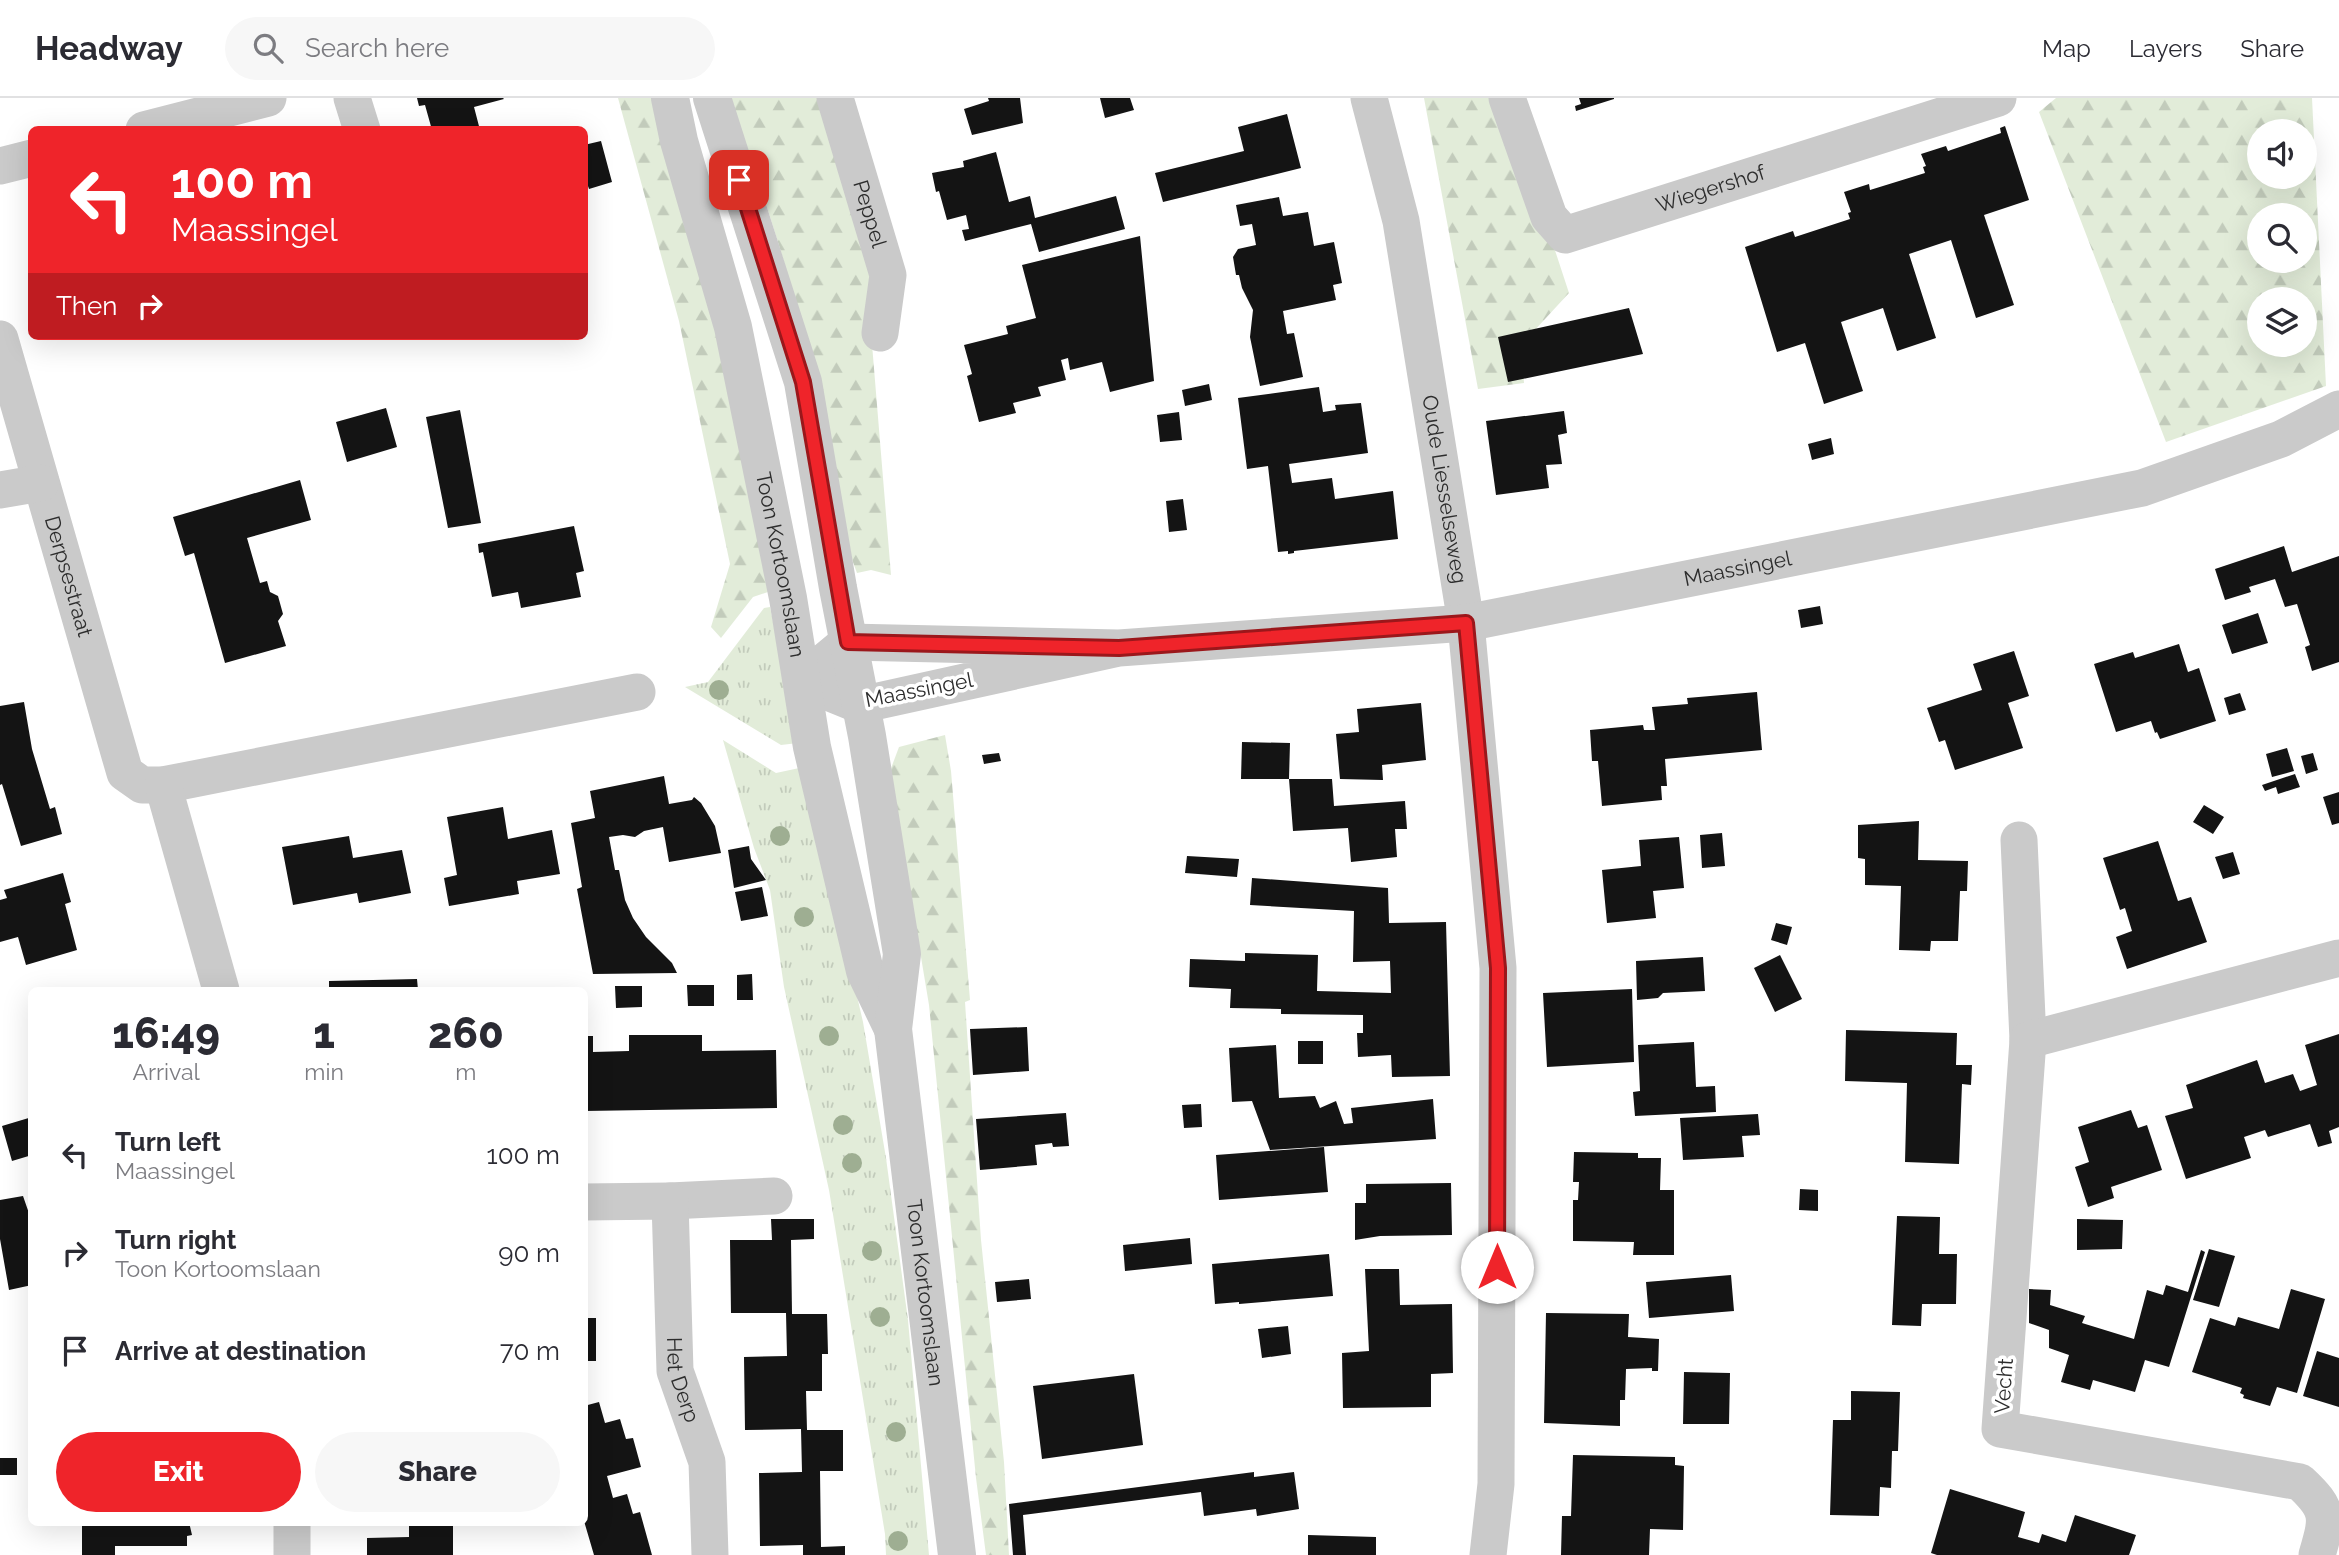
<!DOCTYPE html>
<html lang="en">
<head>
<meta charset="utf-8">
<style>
	body { margin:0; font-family:Raleway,sans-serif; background:#f7f7f7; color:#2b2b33; height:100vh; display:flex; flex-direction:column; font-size:26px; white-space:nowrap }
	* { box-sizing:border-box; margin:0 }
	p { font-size:23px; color:#7c7c81 }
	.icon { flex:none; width:38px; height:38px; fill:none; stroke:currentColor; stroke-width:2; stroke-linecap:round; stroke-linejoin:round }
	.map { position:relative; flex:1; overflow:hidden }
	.drawer { position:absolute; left:28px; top:889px; width:560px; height:539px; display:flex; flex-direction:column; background:#fff; border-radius:10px; box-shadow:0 7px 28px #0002 }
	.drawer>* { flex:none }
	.banner { position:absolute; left:28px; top:28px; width:560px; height:214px; border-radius:10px; box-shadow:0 7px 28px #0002; background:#ef242a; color:#fff; overflow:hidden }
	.controls { position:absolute; left:2247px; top:21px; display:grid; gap:14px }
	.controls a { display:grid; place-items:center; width:70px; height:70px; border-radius:50%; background:#fff; box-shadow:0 7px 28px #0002; font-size:35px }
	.pin { position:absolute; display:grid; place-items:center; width:60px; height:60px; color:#fff; margin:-30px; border-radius:14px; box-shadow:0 4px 10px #0006 }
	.me { position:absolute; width:77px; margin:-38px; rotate:0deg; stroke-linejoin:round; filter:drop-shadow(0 0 5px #0008) }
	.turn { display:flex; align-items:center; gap:24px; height:147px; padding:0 28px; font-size:32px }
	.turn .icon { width:91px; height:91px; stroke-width:2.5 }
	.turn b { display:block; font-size:49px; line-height:60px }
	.then { display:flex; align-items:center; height:66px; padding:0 28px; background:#0003; gap:14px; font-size:26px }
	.eta { display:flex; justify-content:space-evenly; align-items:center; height:119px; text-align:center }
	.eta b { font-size:42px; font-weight:800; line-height:49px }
	.button { display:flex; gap:14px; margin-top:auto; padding:14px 28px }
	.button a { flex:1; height:80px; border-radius:42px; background:#ef242a; color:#fff; font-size:28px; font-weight:800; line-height:80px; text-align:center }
	.button a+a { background:#f7f7f7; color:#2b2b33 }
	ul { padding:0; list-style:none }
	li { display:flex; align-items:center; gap:21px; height:98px; padding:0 28px }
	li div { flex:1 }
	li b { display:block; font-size:26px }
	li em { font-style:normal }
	header { display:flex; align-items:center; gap:42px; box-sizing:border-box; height:98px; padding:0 35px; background:#fff; border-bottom:2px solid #e1e1e2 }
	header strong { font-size:33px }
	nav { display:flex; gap:38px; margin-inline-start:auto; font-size:24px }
	.search { width:490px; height:63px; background:#f7f7f7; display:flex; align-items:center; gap:18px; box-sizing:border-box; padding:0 24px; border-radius:38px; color:#7c7c81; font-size:26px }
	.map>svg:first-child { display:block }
	.grass { fill:url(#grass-tufts) }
	.forest { fill:url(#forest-firs); fill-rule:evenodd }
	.building { fill:#141414 }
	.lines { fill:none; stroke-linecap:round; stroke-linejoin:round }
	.minor { stroke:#cacaca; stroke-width:37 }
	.tertiary { stroke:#cacaca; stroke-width:38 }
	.tree { fill:#9eae92 }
	.route-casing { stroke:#9b171b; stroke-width:18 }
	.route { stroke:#ef242a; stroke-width:12 }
	.labels { text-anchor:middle; stroke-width:7; stroke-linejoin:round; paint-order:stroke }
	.street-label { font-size:21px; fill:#2d2d2d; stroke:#fff }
</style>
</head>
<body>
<header>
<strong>Headway</strong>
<div class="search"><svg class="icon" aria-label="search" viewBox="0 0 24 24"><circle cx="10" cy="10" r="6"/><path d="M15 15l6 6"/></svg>Search here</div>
<nav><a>Map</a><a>Layers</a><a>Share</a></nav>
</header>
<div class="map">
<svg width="2339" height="1457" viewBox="0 0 2339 1457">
	<defs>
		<pattern id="grass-tufts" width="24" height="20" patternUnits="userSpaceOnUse" patternTransform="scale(1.75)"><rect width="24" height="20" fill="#e2ecd9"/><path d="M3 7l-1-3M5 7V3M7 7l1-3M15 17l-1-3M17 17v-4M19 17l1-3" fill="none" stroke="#c2cbbb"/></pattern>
		<pattern id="forest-firs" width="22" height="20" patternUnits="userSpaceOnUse" patternTransform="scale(1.75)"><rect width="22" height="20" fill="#e2ecd9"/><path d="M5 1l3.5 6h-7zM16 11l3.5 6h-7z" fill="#c2cbbb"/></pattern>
	</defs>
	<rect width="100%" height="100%" fill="#fff"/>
	<path class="grass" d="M770,509L798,645L781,647L685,589L708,584L764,510Z
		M723,642L776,675L804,669L863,924L886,1060L908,1222L929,1457H886L885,1436L829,1092L784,889L770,792L754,750Z"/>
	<path class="forest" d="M618,0H653L713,216L768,494L753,499L721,540L711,529L730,466L679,223Z
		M730,0H824L882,179L871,234L891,477L871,472L857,475C829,405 827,328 809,255C788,169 759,84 730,0Z
		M1424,0H1505L1569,195L1521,247L1524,285L1478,291Z
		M2056,0H2312L2326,288L2166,344L2039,14ZM2259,33H2305V79H2259ZM2305,117V163H2259V117ZM2259,201H2305V247H2259Z
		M945,637L951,673L970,902L965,904L981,1142L1004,1364L1009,1457H986L976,1380L929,907L890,673L899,649Z"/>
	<path class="building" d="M417,0H503L504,1L474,9L480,32H432L425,7L419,8Z
		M988,0H1020L1023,25L972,37L964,11L989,3Z
		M1100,0H1130L1134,12L1105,20Z
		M1579,0H1614V1L1576,13L1575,8L1581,6Z
		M1287,16L1301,70L1163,104L1155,75L1244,53L1238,29Z
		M2005,28L2029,102L1984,117L2014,207L1976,220L1951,142L1909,156L1936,240L1897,253L1883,210L1841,224L1863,293L1824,306L1805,245L1777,254L1745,149L1793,133L1795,139L1850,121L1848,115L1851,114L1844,94L1869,86L1870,92L1925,75L1923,69L1926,68L1921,56L1946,48L1948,53L2001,35L2000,30Z
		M601,43L612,84L589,91L584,76V47Z
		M996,54L1009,104L1030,98L1035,120L1116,98L1125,131L1039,154L1031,126L965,143L962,132L969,131L966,117L947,122L939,93L936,94L932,75L964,69L963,63Z
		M1279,99L1283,118L1308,114L1314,148L1334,144L1342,185L1333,187L1336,202L1283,213L1287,236L1294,235L1303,279L1260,288L1250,239L1253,212L1242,190L1239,177H1236L1233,159L1238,151L1256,147L1252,126L1240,128L1236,107Z
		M1140,138L1154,283L1110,294L1102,264L1070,272L1068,260L1061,262L1066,282L1038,289L1041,298L1013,305L1016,315L979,324L967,278L972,276L964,247L1008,236L1006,228L1036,220L1022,167Z
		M1629,210L1643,256L1508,284L1498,239Z
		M1209,286L1212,302L1185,308L1182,292Z
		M1319,289L1323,314L1336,312L1335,307L1361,305L1368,355L1289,366L1292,385L1332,380L1335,401L1393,393L1398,441L1294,453V455L1288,456V453L1278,454L1268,368L1247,371L1238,300Z
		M386,310L397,349L347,364L336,324Z
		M460,312L481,425L448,430L426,319Z
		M1564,313L1567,335L1558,337L1562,366L1546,367L1549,390L1496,397L1486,323Z
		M1179,314L1182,342L1160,344L1157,317Z
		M1831,340L1834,356L1812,362L1808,346Z
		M300,382L311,422L247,440L260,485L267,483L270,494L278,498L283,516L278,523L286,548L225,565L194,455L185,458L173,419Z
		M1183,401L1187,432L1169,434L1166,403Z
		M574,428L584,473L576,475L581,499L521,510L518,494L492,499L483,454L479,455L478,446Z
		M2284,448L2292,474L2339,458V564L2312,573L2305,549L2310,547L2297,506L2285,509L2275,481L2249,489L2251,494L2225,502L2215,471Z
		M1820,508L1823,526L1801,530L1798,512Z
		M2258,515L2268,545L2232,556L2222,527Z
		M2179,546L2188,574L2199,570L2216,623L2160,641L2157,634L2155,635L2151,623L2116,634L2094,566L2133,554L2135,560Z
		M2014,553L2029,598L2008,605L2023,650L1955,672L1945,642L1939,644L1927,610L1982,592L1973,566Z
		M1757,594L1762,652L1665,661L1667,688H1661L1662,702L1602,708L1598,663H1592L1590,632L1643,627L1644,632H1655L1652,609L1688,606L1687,600Z
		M2240,595L2246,612L2229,617L2224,600Z
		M24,604L32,651L50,711L55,709L62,736L21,748L2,686L0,687V608Z
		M1421,605L1426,662L1382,667L1383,682L1340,681L1336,636L1359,634L1357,611Z
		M1242,644L1290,645L1289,681H1241Z
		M2287,650L2294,673L2272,679L2266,656Z
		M999,655L1001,663L984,666L982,657Z
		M2313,655L2318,672L2306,676L2301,658Z
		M2295,676L2300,689L2278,696L2276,689L2265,693L2262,687Z
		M664,678L669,706L692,702L694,699L701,705L715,728L721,755L669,764L663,729L644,733L635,739L623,737L609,739L615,772H619L625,802L633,820L646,839L672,865L677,875L593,876L577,791L582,789L571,725L595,720L590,693Z
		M1289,681H1332L1334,708L1405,703L1407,731H1395L1397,759L1351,764L1348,730L1293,733Z
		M2339,694V725L2332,727L2323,699Z
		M2204,707L2224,719L2213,736L2193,724Z
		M503,709L508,741L552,732L560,776L517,783L519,796L449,808L444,780L457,777L447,719Z
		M1919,723L1918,762L1968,763L1967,793H1960L1958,843H1931L1930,853L1899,852L1901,788L1865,787V761L1858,760V727Z
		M1722,735L1725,768L1702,770L1700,737Z
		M349,738L353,760L402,752L411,795L359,805L357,795L293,807L282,749Z
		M1679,739L1684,790L1653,793L1656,820L1607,825L1602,772L1641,768L1639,742Z
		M2158,743L2178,803L2191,799L2207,844L2127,871L2116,839L2132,833L2125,810L2120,812L2103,760Z
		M749,748L751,761L766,782L734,790L728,752Z
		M2233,754L2240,776L2223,781L2215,759Z
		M1187,758L1239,761L1237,779L1185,775Z
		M63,775L71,804L65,806L77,852L26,867L18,839L0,844V802L7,800L4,792Z
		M1252,780L1388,790L1389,825L1446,824L1450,978L1392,979L1391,957L1358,959L1357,935H1363V917L1281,916V911L1230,910L1231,891L1189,889L1190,861L1245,863V855L1318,857L1317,893L1391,895L1390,863L1353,864L1354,813L1250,807Z
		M762,789L768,818L741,823L735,794Z
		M1776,825L1792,829L1787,847L1771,842Z
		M1780,857L1802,901L1775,914L1754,870Z
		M1703,859L1705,893L1663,895L1658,900L1637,902L1636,863Z
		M752,876L753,902H737V877Z
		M417,881L418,892H329V883Z
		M687,887H714V908H688Z
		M615,888H642V909L616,910Z
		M1632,891L1634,964L1547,969L1543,895Z
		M1027,929L1029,973L973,977L970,931Z
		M1846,932L1957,935L1956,967H1972L1971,987L1962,986L1959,1066L1905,1064L1907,985L1845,983Z
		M2339,936V1029L2329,1033L2332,1045L2318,1049L2310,1026L2268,1039L2265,1032L2244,1039L2251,1060L2186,1081L2165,1018L2193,1010L2186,987L2257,962L2265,985L2293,976L2300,993L2317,987L2305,947Z
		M629,937H702V953L776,952L777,1010L584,1013V938H593V954L629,953Z
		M1298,943H1323V966H1298Z
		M1694,944L1696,989L1715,988L1716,1014L1635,1018L1633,994L1640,993L1638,947Z
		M1276,947L1279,1000L1315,998L1320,1010L1336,1003L1344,1026L1353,1025L1351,1010L1433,1001L1436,1041L1270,1052L1252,1003L1232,1004L1229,950Z
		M1201,1006L1202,1029L1184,1030L1182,1007Z
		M2131,1012L2138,1030L2147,1027L2162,1072L2111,1089L2114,1100L2088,1109L2075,1069L2089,1064L2078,1029Z
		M1066,1015L1069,1048L1053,1049L1052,1045L1035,1047L1037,1067L980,1072L976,1021Z
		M1758,1016L1760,1037L1742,1038L1744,1059L1683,1062L1680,1020Z
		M32,1019V1057L12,1063L2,1028Z
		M1324,1049L1328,1094L1219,1102L1216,1057Z
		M1574,1054L1638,1055V1060H1661L1660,1092H1674V1157H1633L1634,1144L1573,1143V1102H1578L1579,1084H1573Z
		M1451,1085L1452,1137L1380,1138L1355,1142V1105H1366V1086Z
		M1800,1091L1818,1092V1113L1799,1112Z
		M23,1098L32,1124V1187L9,1192L0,1141V1102Z
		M1897,1118L1940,1119L1939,1156H1957L1956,1206H1922L1921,1228L1892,1227Z
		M771,1121H814V1141L791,1142L792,1216H827L828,1256H822V1293H806L807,1332H843V1373H820L821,1449L845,1448V1457H803V1447L760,1448L759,1375L802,1374L801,1331L745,1332L744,1259L787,1258L786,1215H731L730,1142H772Z
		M2077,1121L2123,1122L2122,1151L2077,1152Z
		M1190,1140L1192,1166L1125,1173L1123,1147Z
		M2209,1151L2235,1158L2219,1209L2193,1202Z
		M2201,1152L2205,1154L2169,1269L2145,1262L2135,1294L2093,1282L2090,1292L2061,1284L2069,1257L2049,1250V1232L2029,1225V1191L2051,1192L2050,1207L2085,1218L2082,1225L2134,1241L2147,1192L2163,1197L2166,1187L2188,1194Z
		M1329,1156L1333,1198L1239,1206V1204L1215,1206L1212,1166Z
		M1365,1171H1399L1400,1207L1452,1206L1453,1275L1431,1276V1309L1343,1310L1342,1255L1369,1253Z
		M1731,1177L1734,1213L1649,1220L1646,1184Z
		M1029,1181L1031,1201L997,1204L995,1184Z
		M2291,1191L2325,1201L2297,1295L2277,1289L2270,1308L2243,1300L2244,1297L2240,1295L2242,1290L2192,1274L2210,1220L2235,1228L2238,1219L2279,1231Z
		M1546,1215L1629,1216L1628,1239L1659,1241L1658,1273H1652V1270L1626,1271L1625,1302H1620V1328L1544,1325Z
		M584,1220H596V1263H584Z
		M1288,1228L1291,1256L1262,1260L1258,1231Z
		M2317,1253L2339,1260V1309L2303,1298Z
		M1684,1274L1730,1275L1729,1326H1683Z
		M1134,1276L1143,1347L1042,1361L1033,1288Z
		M1851,1293L1900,1294L1898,1353H1892L1891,1390L1880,1389L1879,1418L1830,1417L1833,1322H1851Z
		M599,1304L605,1325L620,1321L626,1341L633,1340L641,1369L607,1378L613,1400L627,1396L633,1416L640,1414L652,1457H594L584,1423V1385L587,1384L584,1375V1308Z
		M1573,1357L1675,1359V1367L1684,1368L1683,1432L1650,1431L1649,1457H1561L1562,1418H1571Z
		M0,1360H17V1377H0Z
		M1254,1374V1379L1294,1374L1299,1411L1257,1418L1256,1411L1204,1418L1201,1394L1023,1417L1026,1457H1013L1009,1406Z
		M1950,1391L2025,1414L2018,1439L2039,1445L2042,1436L2066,1444L2075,1417L2136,1437L2129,1457H1937L1931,1455Z
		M82,1424H189L192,1437L187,1438V1448H115V1457H82Z
		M409,1424H453V1457H367V1440L409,1439Z
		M1308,1437L1376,1439V1457H1308Z"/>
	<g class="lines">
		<g class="minor">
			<path d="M352,0L362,32"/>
			<path id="s1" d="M835,0L888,177L880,235"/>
			<path id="s2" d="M1369,0L1401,123L1466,525L1498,870L1496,1386L1488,1457"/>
			<path id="s3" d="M1507,0L1549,119L1565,137L1998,0"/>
			<path d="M144,32L268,0"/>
			<path d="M0,68L32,60"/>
			<path id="s4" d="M0,241L125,675L142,687H163L637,594"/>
			<path d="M0,392L41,385"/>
			<path id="s5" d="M1119,550L860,607L801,583L848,544L1119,550L1466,525L2142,390L2281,341L2339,311"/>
			<path d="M163,687L221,892"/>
			<path d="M2019,742L2028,942L2000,1331L2300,1384C2330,1412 2328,1419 2317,1457"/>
			<path d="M2028,942L2339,860"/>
			<path d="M670,1103L774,1098"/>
			<path id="s6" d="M584,1104L670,1103L675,1273L707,1364L710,1457"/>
			<path d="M292,1424V1457"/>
		</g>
		<g class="tertiary">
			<path id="s7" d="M670,0L679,43L733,229L788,500L812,649L865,873L893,931"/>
			<path id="s8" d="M712,0L803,284L838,490L867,638L902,856L893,931L957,1457"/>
		</g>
	</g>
	<g class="tree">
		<circle cx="719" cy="592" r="10"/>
		<circle cx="780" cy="738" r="10"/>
		<circle cx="804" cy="819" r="10"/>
		<circle cx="829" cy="938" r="10"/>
		<circle cx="843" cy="1027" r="10"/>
		<circle cx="852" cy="1065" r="10"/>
		<circle cx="872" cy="1153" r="10"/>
		<circle cx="880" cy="1219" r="10"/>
		<circle cx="896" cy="1334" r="10"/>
		<circle cx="898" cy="1443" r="10"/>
	</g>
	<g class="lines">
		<g class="route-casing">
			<path id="route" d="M739,82L803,284L848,544L1119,550L1466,525L1498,870L1497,1169"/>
		</g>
		<use href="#route" class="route"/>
	</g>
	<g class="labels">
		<g class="street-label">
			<text dy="7" stroke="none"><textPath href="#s3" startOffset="303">Wiegershof</textPath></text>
			<text dy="7" stroke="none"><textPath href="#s1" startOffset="121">Peppel</textPath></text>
			<text dy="7" stroke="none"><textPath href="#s2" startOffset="399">Oude Liesselseweg</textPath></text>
			<text dy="7" stroke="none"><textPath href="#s7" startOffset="480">Toon Kortoomslaan</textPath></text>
			<text dy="7" stroke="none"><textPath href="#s5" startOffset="1286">Maassingel</textPath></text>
			<text dy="7" stroke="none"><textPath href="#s4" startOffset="247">Derpsestraat</textPath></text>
			<text transform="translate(919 592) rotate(-11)" y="7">Maassingel</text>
			<text dy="7" stroke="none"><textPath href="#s8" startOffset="1220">Toon Kortoomslaan</textPath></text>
			<text dy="7" stroke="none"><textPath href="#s6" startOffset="266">Het Derp</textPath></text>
			<text transform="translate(2004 1288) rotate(-86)" y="7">Vecht</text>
		</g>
	</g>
</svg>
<div class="controls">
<a><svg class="icon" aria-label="sound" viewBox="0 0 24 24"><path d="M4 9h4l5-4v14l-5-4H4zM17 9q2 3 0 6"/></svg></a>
<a><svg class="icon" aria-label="search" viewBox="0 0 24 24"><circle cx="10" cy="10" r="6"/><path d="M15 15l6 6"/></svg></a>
<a><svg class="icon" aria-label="layers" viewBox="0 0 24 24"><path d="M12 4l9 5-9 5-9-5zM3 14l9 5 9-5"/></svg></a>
</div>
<div class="pin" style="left:739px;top:82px;background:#d93025"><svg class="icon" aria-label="arrive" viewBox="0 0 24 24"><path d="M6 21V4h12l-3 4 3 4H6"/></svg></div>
<svg class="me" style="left:1497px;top:1169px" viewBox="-20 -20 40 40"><circle r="19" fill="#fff"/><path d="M0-13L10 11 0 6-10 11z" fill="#ef242a"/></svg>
<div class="banner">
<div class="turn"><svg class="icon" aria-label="left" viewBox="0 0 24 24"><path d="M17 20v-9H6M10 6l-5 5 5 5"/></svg><div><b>100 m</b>Maassingel</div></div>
<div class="then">Then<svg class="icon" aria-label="right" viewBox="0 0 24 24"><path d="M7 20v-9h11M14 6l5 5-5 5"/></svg></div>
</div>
<section class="drawer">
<div class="eta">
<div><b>16:49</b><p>Arrival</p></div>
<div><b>1</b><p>min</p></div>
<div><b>260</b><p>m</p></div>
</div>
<ul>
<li><svg class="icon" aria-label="left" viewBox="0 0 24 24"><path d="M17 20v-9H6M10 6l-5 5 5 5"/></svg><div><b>Turn left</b><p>Maassingel</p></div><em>100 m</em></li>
<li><svg class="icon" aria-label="right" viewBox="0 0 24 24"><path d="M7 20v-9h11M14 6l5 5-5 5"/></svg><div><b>Turn right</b><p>Toon Kortoomslaan</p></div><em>90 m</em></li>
<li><svg class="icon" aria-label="arrive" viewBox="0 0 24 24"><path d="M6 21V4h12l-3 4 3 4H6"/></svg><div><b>Arrive at destination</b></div><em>70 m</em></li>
</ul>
<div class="button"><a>Exit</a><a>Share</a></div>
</section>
</div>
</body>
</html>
